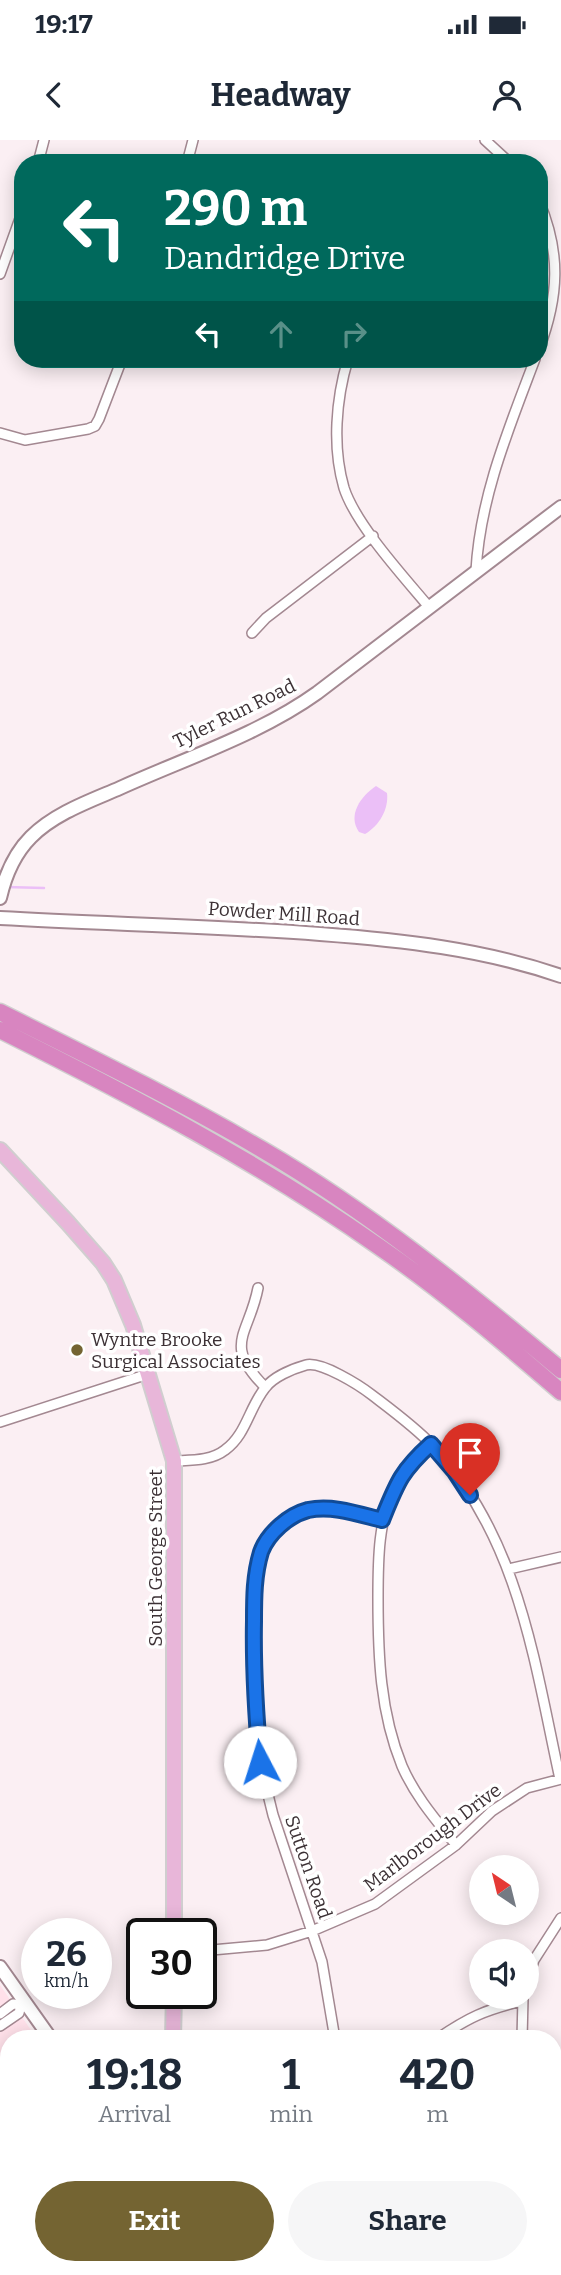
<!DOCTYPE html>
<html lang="en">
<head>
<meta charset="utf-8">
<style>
	body { margin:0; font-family:Bitter,serif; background:#f6f6f7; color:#1f2937; height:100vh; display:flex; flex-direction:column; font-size:26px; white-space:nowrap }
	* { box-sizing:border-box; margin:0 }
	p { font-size:23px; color:#747a83 }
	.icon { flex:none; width:38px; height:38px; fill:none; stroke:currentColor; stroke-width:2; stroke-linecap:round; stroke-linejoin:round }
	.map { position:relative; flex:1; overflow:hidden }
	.sheet { position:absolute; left:0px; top:1890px; width:562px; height:245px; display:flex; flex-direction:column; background:#fff; border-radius:28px 28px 0 0; box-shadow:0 4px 18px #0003 }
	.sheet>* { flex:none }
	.banner { position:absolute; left:14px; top:14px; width:534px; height:214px; border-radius:28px; box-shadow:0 4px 18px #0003; background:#00695c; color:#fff; overflow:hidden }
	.needle { width:46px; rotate:325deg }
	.buttons { position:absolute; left:469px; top:1715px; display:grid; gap:14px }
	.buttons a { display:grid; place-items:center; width:70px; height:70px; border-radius:50%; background:#fff; box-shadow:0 4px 18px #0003; font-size:35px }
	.speed { position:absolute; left:21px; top:1778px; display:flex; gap:14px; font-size:35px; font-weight:700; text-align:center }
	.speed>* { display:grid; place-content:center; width:91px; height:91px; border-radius:50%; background:#fff; box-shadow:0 4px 18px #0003; line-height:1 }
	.speed small { font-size:18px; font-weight:400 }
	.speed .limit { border:4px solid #111; border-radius:10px; background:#fff; color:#111 }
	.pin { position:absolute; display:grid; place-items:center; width:60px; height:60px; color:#fff; margin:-72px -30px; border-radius:50% 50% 50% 0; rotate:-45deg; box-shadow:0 0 7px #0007 }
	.pin .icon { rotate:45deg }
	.me { position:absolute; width:77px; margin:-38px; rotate:355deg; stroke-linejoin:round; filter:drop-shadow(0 0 5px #0008) }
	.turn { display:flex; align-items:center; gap:24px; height:147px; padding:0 35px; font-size:32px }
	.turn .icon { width:91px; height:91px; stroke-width:2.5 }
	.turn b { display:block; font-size:49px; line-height:60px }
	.lanes { display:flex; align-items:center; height:66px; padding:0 35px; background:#0003; justify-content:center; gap:35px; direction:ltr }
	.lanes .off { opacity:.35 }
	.eta { display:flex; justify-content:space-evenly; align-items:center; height:119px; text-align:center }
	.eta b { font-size:42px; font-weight:700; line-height:49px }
	.action { display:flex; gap:14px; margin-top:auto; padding:14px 35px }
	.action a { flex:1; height:80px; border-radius:42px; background:#746432; color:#fff; font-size:28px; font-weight:700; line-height:80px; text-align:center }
	.action a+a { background:#f6f6f7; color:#1f2937 }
	.status { display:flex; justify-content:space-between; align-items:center; height:49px; padding:0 35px; background:#fff; direction:ltr }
	.status svg { height:19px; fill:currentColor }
	header { display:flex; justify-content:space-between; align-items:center; height:91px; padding:0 35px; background:#fff; font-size:32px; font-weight:700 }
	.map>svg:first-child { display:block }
	.built { fill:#ffe1ea }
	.water { fill:#ebbff7 }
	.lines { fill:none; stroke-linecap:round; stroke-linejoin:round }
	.stream { stroke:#ebbff7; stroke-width:2.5 }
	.street-casing { stroke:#a38891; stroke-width:12 }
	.secondary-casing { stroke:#a38891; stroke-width:16 }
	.primary-casing { stroke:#d0cecf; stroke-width:18 }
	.highway-casing { stroke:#d0cecf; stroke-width:19 }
	.street { stroke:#fff; stroke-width:9 }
	.secondary { stroke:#fff; stroke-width:12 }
	.primary { stroke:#e8b6d9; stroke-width:14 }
	.highway { stroke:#d885c0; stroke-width:16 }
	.route-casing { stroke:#114b97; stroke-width:18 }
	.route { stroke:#1a73e8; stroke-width:12 }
	.poi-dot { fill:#746432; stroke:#fff; stroke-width:2.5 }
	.labels { text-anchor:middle; stroke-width:7; stroke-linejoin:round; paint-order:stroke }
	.street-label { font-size:19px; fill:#3c3135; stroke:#fff }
	.poi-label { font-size:19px; fill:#3c3135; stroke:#fff; text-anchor:start }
</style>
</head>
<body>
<div class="status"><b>19:17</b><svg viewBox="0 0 49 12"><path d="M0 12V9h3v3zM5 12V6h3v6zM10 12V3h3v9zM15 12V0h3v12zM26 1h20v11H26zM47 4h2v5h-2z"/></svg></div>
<header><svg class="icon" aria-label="back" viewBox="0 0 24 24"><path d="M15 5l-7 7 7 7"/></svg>Headway<svg class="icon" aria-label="person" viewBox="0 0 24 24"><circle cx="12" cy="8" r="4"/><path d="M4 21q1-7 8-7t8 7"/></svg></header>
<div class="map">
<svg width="561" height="2135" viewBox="0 0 561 2135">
	<rect width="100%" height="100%" fill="#fbeff3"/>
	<path class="built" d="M0,1845L37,1899H9V2126H131L126,2135H0Z"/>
	<path class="water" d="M376,646L387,653C389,669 379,686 365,694L359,692C347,675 361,656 376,646Z"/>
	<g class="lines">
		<path class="stream" d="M6,747L44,748"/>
		<g class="street-casing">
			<path id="street" d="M485,0L510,23
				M38,23L44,0
				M187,23L193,0
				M539,61C561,113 559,156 539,209
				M0,134L23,70
				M348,219C336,259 332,307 344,348C356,385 404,437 429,467
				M0,293L25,300L88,289L95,286L99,279L122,219
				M476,431C480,357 509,288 535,219
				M252,493L266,478L373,396
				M258,1148C249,1195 222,1204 265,1247
				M0,1282L148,1234
				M431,1304C418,1316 405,1327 396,1344C378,1379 378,1420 378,1458C378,1516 380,1572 402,1626C415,1656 436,1680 456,1705
				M174,1321C191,1320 211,1321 225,1310C246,1295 249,1268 265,1248C273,1237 292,1229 306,1225C321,1221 359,1245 372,1255C393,1271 415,1287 433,1306C519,1399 534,1520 560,1639
				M509,1429L561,1417
				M201,1811L267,1805L312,1791L375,1764L456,1705L492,1671L527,1648L561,1639
				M527,1842L534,1820L561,1778
				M0,1874L13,1864L21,1865L25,1862
				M0,1886L19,1873L21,1865
				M335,1899L322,1822L273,1675L260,1622L253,1533L255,1438L262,1409L288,1378L308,1370L337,1369L382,1380
				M437,1899C469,1877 485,1870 522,1861
				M522,1899L523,1858
				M553,1955L561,1963
				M553,1998L561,1989"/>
		</g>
		<g class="secondary-casing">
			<path id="secondary" d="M0,758C5,736 15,713 31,697C55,673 90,661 120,648C184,619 260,594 317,553L561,367
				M0,778C107,784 213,786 320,794C401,800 483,809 561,836
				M0,1827L51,1899
				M136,2135L140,2126"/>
		</g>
		<g class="primary-casing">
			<path id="primary" d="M0,1010L68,1083L103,1123L114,1140L133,1185L174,1321V1794
				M173,1899L174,1853
				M221,2126L227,2135"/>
		</g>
		<g class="highway-casing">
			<path id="highway" d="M0,872C88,916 178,960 263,1010C368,1071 468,1152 561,1230
				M0,890C130,955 259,1022 378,1106C442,1150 502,1201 561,1252"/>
		</g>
		<use href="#street" class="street"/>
		<use href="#secondary" class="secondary"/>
		<use href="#primary" class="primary"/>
		<use href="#highway" class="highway"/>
	</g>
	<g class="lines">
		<g class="route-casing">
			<path id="route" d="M260,1622C256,1575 253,1529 254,1481C254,1458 254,1435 261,1412C268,1393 289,1375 308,1370C333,1365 358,1374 382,1380C397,1343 401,1331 431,1304L455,1332L470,1355"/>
		</g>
		<use href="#route" class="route"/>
	</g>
	<circle class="poi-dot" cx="77" cy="1210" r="7"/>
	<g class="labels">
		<g class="street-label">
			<text transform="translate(234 573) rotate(-26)" y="7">Tyler Run Road</text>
			<text transform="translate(284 773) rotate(4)" y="7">Powder Mill Road</text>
			<text transform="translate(155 1418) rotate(-90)" y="7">South George Street</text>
			<text transform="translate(432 1697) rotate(-37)" y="7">Marlborough Drive</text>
			<text transform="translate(309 1727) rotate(71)" y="7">Sutton Road</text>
		</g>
		<g class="poi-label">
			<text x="91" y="1206">Wyntre Brooke<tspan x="91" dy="22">Surgical Associates</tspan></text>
		</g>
	</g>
</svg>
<div class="buttons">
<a><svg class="needle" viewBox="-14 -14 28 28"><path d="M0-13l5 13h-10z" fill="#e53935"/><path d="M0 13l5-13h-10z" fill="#747a83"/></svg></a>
<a><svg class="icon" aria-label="sound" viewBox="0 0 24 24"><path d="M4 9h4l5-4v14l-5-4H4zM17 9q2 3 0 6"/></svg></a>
</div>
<div class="speed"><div>26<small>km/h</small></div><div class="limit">30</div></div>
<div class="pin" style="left:470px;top:1355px;background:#d93025"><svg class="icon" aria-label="arrive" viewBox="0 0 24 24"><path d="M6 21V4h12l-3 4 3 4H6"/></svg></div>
<svg class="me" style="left:260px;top:1622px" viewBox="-20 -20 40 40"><circle r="19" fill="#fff"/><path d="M0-13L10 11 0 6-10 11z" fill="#1a73e8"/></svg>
<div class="banner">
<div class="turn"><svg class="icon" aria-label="left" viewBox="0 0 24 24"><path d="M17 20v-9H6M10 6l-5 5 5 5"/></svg><div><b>290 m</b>Dandridge Drive</div></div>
<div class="lanes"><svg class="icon" aria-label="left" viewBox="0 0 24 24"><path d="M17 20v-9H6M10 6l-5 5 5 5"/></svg><svg class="icon off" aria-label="ahead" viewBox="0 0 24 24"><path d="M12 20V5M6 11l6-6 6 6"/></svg><svg class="icon off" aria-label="right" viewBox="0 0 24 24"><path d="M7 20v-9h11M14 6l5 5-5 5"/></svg></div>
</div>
<section class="sheet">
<div class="eta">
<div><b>19:18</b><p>Arrival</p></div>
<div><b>1</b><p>min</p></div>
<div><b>420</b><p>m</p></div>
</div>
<div class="action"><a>Exit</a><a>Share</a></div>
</section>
</div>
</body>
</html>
